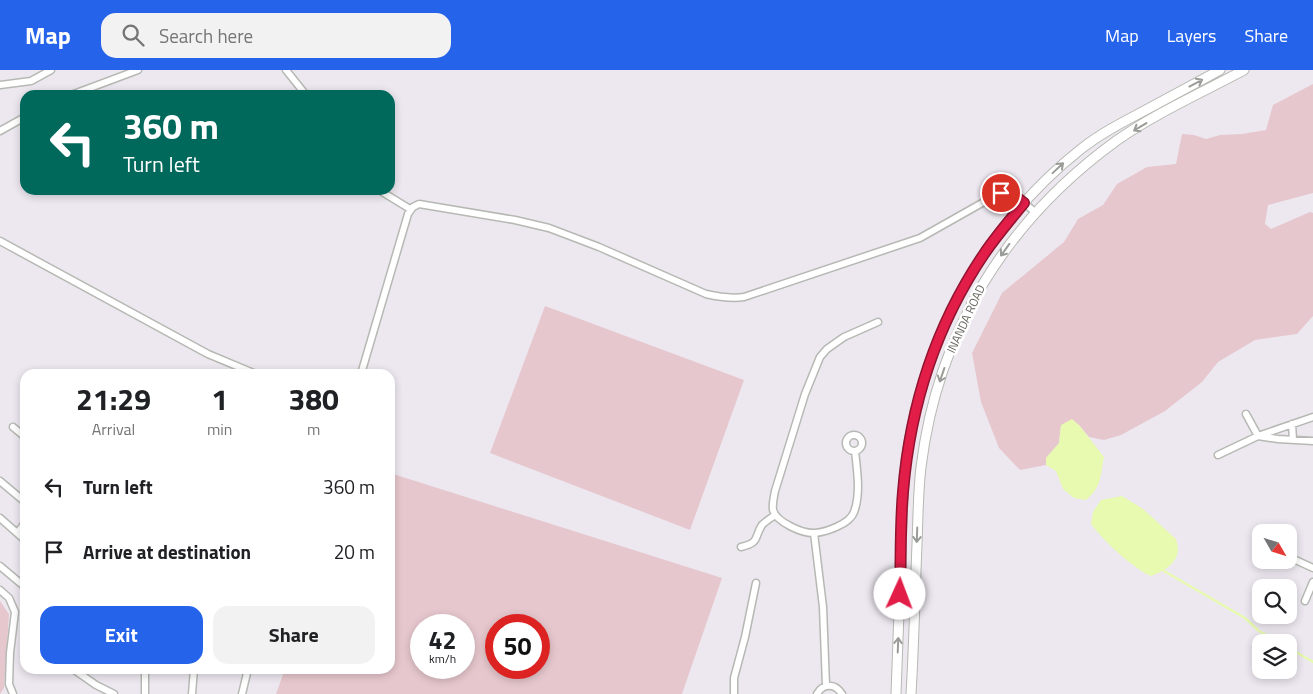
<!DOCTYPE html>
<html lang="en">
<head>
<meta charset="utf-8">
<style>
	body { margin:0; font-family:"Titillium Web",sans-serif; background:#f2f2f2; color:#202124; height:100vh; display:flex; flex-direction:column; font-size:19px; white-space:nowrap }
	* { box-sizing:border-box; margin:0 }
	p { font-size:16px; color:#757577 }
	.icon { flex:none; width:28px; height:28px; fill:none; stroke:currentColor; stroke-width:2; stroke-linecap:round; stroke-linejoin:round }
	.map { position:relative; flex:1; overflow:hidden }
	.drawer { position:absolute; left:20px; top:299px; width:375px; height:305px; display:flex; flex-direction:column; background:#fff; border-radius:15px; box-shadow:0 2px 8px #0003 }
	.drawer>* { flex:none }
	.hud { position:absolute; left:20px; top:20px; width:375px; height:105px; border-radius:15px; box-shadow:0 2px 8px #0003; background:#00695c; color:#fff; overflow:hidden }
	.needle { width:32px; rotate:129deg }
	.tools { position:absolute; left:1252px; top:454px; display:grid; gap:10px }
	.tools a { display:grid; place-items:center; width:45px; height:45px; border-radius:10px; background:#fff; box-shadow:0 2px 8px #0003; font-size:25px }
	.speed { position:absolute; left:410px; top:544px; display:flex; gap:10px; font-size:25px; font-weight:700; text-align:center }
	.speed>* { display:grid; place-content:center; width:65px; height:65px; border-radius:50%; background:#fff; box-shadow:0 2px 8px #0003; line-height:1 }
	.speed small { font-size:12px; font-weight:400 }
	.speed .limit { border:8px solid #d22; background:#fff; color:#111 }
	.pin { position:absolute; display:grid; place-items:center; width:42px; height:42px; color:#fff; margin:-21px; border:2px solid #fff; border-radius:50%; box-shadow:0 1px 5px #0007 }
	.me { position:absolute; width:55px; margin:-28px; rotate:2deg; stroke-linejoin:round; filter:drop-shadow(0 0 4px #0008) }
	.turn { display:flex; align-items:center; gap:18px; height:105px; padding:0 20px; font-size:22px }
	.turn .icon { width:65px; height:65px; stroke-width:2.5 }
	.turn b { display:block; font-size:35px; line-height:42px }
	.eta { display:flex; justify-content:space-evenly; align-items:center; height:85px; text-align:center }
	.eta b { font-size:30px; font-weight:700; line-height:35px }
	.cta { display:flex; gap:10px; margin-top:auto; padding:10px 20px }
	.cta a { flex:1; height:58px; border-radius:15px; background:#2563eb; color:#fff; font-size:20px; font-weight:700; line-height:58px; text-align:center }
	.cta a+a { background:#f2f2f2; color:#202124 }
	ul { padding:0; list-style:none }
	li { display:flex; align-items:center; gap:15px; height:65px; padding:0 20px }
	li div { flex:1 }
	li b { display:block; font-size:19px }
	li em { font-style:normal }
	header { display:flex; align-items:center; gap:30px; box-sizing:border-box; height:70px; padding:0 25px; background:#2563eb; color:#fff }
	header strong { font-size:24px }
	nav { display:flex; gap:28px; margin-inline-start:auto; font-size:18px }
	.search { width:350px; height:45px; background:#f2f2f2; display:flex; align-items:center; gap:12px; box-sizing:border-box; padding:0 18px; border-radius:15px; color:#757577; font-size:19px }
	.map>svg:first-child { display:block }
	.green { fill:#e6c7cd; fill-rule:evenodd }
	.water { fill:#e7faaf }
	.lines { fill:none; stroke-linecap:round; stroke-linejoin:round }
	.stream { stroke:#e7faaf; stroke-width:2.5 }
	.street-casing { stroke:#b6b9b3; stroke-width:9 }
	.secondary-casing { stroke:#b6b9b2; stroke-width:11 }
	.street { stroke:#fff; stroke-width:6 }
	.secondary { stroke:#fff; stroke-width:9 }
	.oneway { stroke:#9a9c97 }
	.route-casing { stroke:#92132f; stroke-width:12 }
	.route { stroke:#e11d48; stroke-width:9 }
	.labels { text-anchor:middle; stroke-width:5; stroke-linejoin:round; paint-order:stroke }
	.street-label { font-size:12px; fill:#64675f; stroke:#fff }
</style>
</head>
<body>
<header>
<strong>Map</strong>
<div class="search"><svg class="icon" aria-label="search" viewBox="0 0 24 24"><circle cx="10" cy="10" r="6"/><path d="M15 15l6 6"/></svg>Search here</div>
<nav><a>Map</a><a>Layers</a><a>Share</a></nav>
</header>
<div class="map">
<svg width="1313" height="624" viewBox="0 0 1313 624">
	<rect width="100%" height="100%" fill="#ede8f0"/>
	<path class="green" d="M1313,14V123L1268,135L1265,154L1271,159L1310,142L1313,143V246L1297,264L1255,270L1218,292L1202,312L1165,341L1121,365L1104,370L1089,367L1079,355H1061L1059,373L1046,388V395L1020,400L999,378L981,332L972,283L1002,223L1064,172L1078,149L1103,135L1117,114L1147,97L1176,94L1182,64L1194,65L1206,69L1220,65L1242,64L1266,60L1273,35Z
		M545,236L744,310L690,460L490,383Z
		M390,403L722,508L682,624H276L285,599H390ZM421,555H464V598H421ZM496,555H539V598H496Z
		M0,531L9,544L4,618L0,624Z"/>
	<path class="water" d="M1072,349L1079,355L1104,387C1100,406 1102,417 1086,430L1074,428L1063,419L1056,401L1046,395V388L1059,373L1061,355Z
		M1122,426L1143,439L1176,469C1177,472 1178,478 1178,481C1176,495 1162,502 1151,506C1132,498 1103,470 1091,454L1093,442L1101,430Z"/>
	<g class="lines">
		<path class="stream" d="M1164,501L1245,548L1259,561L1279,572
			M1289,578L1313,592"/>
		<g class="street-casing">
			<path id="street" d="M286,0L306,25
				M0,15L31,11L51,0
				M71,25L138,0
				M0,61L25,47
				M379,120L410,139
				M0,171L208,284L256,304
				M361,304L408,144L413,137L419,134L515,150L549,158L599,177L706,224C719,227 730,229 744,227L920,168L998,124C1014,122 1025,134 1036,143
				M1246,344L1258,366L1278,369L1313,371
				M1292,354L1293,370
				M13,357L25,367
				M846 373a8 8 0 1 1 16 0a8 8 0 1 1-16 0Z
				M855,381C857,400 861,424 854,442C850,454 826,462 815,463C803,464 776,452 773,440C772,433 774,427 775,421L805,324L820,287L827,279L844,267L878,252
				M1218,385L1258,366L1313,347
				M0,411L25,432
				M0,448L25,470
				M17,463L25,453
				M814,463L823,537L826,616
				M741,477C760,473 754,467 762,455C766,451 771,448 775,445
				M1289,487L1313,498
				M0,496L25,517
				M0,520L9,528L15,542L10,583L9,614L13,624
				M1305,531L1313,512
				M73,599L96,615L114,624
				M145,624V599
				M192,624L194,599
				M242,624L248,599
				M734,624V608L745,567L756,513
				M817,624C823,613 835,613 842,624"/>
		</g>
		<g class="secondary-casing">
			<path id="secondary" d="M896,624C898,578 899,532 901,487C902,452 902,418 907,384C925,266 986,154 1081,79C1100,64 1121,53 1142,42C1168,28 1194,14 1220,0
				M911,624C914,574 915,524 917,474C918,449 918,423 921,397C938,261 1006,151 1116,71C1154,44 1203,22 1244,0"/>
		</g>
		<use href="#street" class="street"/>
		<use href="#secondary" class="secondary"/>
	</g>
	<defs><path id="oneway-shaft" d="M-6 0H5M1.5-3L5.5 0L1.5 3" fill="none" stroke-width="1.6" stroke-linecap="round" stroke-linejoin="round" transform="scale(1.25)"/></defs>
	<g class="oneway">
		<use href="#oneway-shaft" transform="translate(1196 13) rotate(-28)"/>
		<use href="#oneway-shaft" transform="translate(1140 57) rotate(149)"/>
		<use href="#oneway-shaft" transform="translate(1058 98) rotate(-43)"/>
		<use href="#oneway-shaft" transform="translate(1005 180) rotate(126)"/>
		<use href="#oneway-shaft" transform="translate(942 305) rotate(109)"/>
		<use href="#oneway-shaft" transform="translate(917 465) rotate(92)"/>
		<use href="#oneway-shaft" transform="translate(898 575) rotate(-88)"/>
	</g>
	<g class="lines">
		<g class="route-casing">
			<path id="route" d="M900,524C901,490 900,456 903,422C910,337 936,255 984,184C996,166 1010,150 1024,133L1015,126L1001,123"/>
		</g>
		<use href="#route" class="route"/>
	</g>
	<g class="labels">
		<g class="street-label">
			<text transform="translate(966 249) rotate(-65)" y="4">INANDA ROAD</text>
		</g>
	</g>
</svg>
<div class="tools">
<a><svg class="needle" viewBox="-14 -14 28 28"><path d="M0-13l5 13h-10z" fill="#e53935"/><path d="M0 13l5-13h-10z" fill="#757577"/></svg></a>
<a><svg class="icon" aria-label="search" viewBox="0 0 24 24"><circle cx="10" cy="10" r="6"/><path d="M15 15l6 6"/></svg></a>
<a><svg class="icon" aria-label="layers" viewBox="0 0 24 24"><path d="M12 4l9 5-9 5-9-5zM3 14l9 5 9-5"/></svg></a>
</div>
<div class="speed"><div>42<small>km/h</small></div><div class="limit">50</div></div>
<div class="pin" style="left:1001px;top:123px;background:#d93025"><svg class="icon" aria-label="arrive" viewBox="0 0 24 24"><path d="M6 21V4h12l-3 4 3 4H6"/></svg></div>
<svg class="me" style="left:900px;top:524px" viewBox="-20 -20 40 40"><circle r="19" fill="#fff"/><path d="M0-13L10 11 0 6-10 11z" fill="#e11d48"/></svg>
<div class="hud">
<div class="turn"><svg class="icon" aria-label="left" viewBox="0 0 24 24"><path d="M17 20v-9H6M10 6l-5 5 5 5"/></svg><div><b>360 m</b>Turn left</div></div>
</div>
<section class="drawer">
<div class="eta">
<div><b>21:29</b><p>Arrival</p></div>
<div><b>1</b><p>min</p></div>
<div><b>380</b><p>m</p></div>
</div>
<ul>
<li><svg class="icon" aria-label="left" viewBox="0 0 24 24"><path d="M17 20v-9H6M10 6l-5 5 5 5"/></svg><div><b>Turn left</b></div><em>360 m</em></li>
<li><svg class="icon" aria-label="arrive" viewBox="0 0 24 24"><path d="M6 21V4h12l-3 4 3 4H6"/></svg><div><b>Arrive at destination</b></div><em>20 m</em></li>
</ul>
<div class="cta"><a>Exit</a><a>Share</a></div>
</section>
</div>
</body>
</html>
